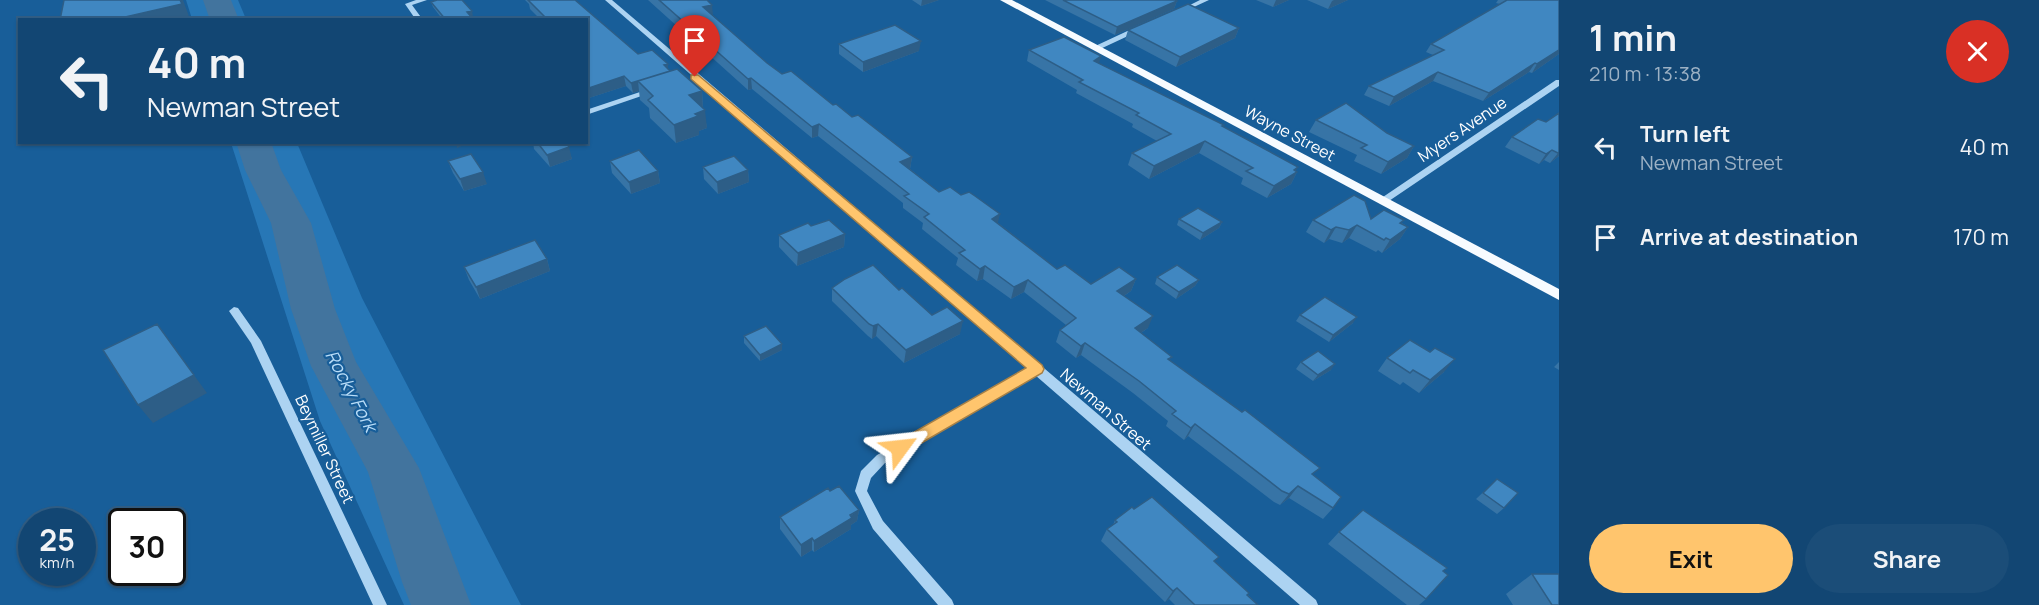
<!DOCTYPE html>
<html lang="en">
<head>
<meta charset="utf-8">
<style>
	body { margin:0; font-family:Manrope,sans-serif; background:#1b4d78; color:#f1f3f6; height:100vh; display:flex; flex-direction:column; font-size:22px; white-space:nowrap }
	* { box-sizing:border-box; margin:0 }
	p { font-size:20px; color:#9cb1c4 }
	.icon { flex:none; width:33px; height:33px; fill:none; stroke:currentColor; stroke-width:2; stroke-linecap:round; stroke-linejoin:round }
	.map { position:relative; flex:1; overflow:hidden }
	.details { display:flex; flex-direction:column; background:#124673; width:480px }
	.details>* { flex:none }
	.guide { position:absolute; left:18px; top:18px; width:570px; height:126px; border-radius:0px; box-shadow:0 2px 4px #0004,0 0 0 2px #315e85; background:#124673; color:#f1f3f6; overflow:hidden }
	.speed { position:absolute; left:18px; top:508px; display:flex; gap:12px; font-size:30px; font-weight:700; text-align:center }
	.speed>* { display:grid; place-content:center; width:78px; height:78px; border-radius:50%; background:#124673; box-shadow:0 2px 4px #0004,0 0 0 2px #315e85; line-height:1 }
	.speed small { font-size:15px; font-weight:400 }
	.speed .limit { border:3px solid #111; border-radius:9px; background:#fff; color:#111 }
	.pin { position:absolute; display:grid; place-items:center; width:51px; height:51px; color:#fff; margin:-62px -26px; border-radius:50% 50% 50% 0; rotate:-45deg; box-shadow:0 0 6px #0007 }
	.pin .icon { rotate:45deg }
	.me { position:absolute; width:66px; margin:-33px; rotate:60deg; stroke-linejoin:round; filter:drop-shadow(0 0 4px #0008) }
	.turn { display:flex; align-items:center; gap:21px; height:126px; padding:0 30px; font-size:27px }
	.turn .icon { width:78px; height:78px; stroke-width:2.5 }
	.turn b { display:block; font-size:42px; line-height:51px }
	.round { display:grid; place-items:center; flex:none; width:63px; height:63px; border-radius:32px; background:#1b4d78 }
	.headline { display:flex; align-items:center; justify-content:space-between; height:102px; padding:0 30px }
	h1 { font-size:36px; font-weight:700; line-height:45px }
	.button { display:flex; gap:12px; margin-top:auto; padding:12px 30px }
	.button a { flex:1; height:69px; border-radius:36px; background:#ffc56d; color:#111; font-size:24px; font-weight:700; line-height:69px; text-align:center }
	.button a+a { background:#1b4d78; color:#f1f3f6 }
	ul { padding:0; list-style:none }
	li { display:flex; align-items:center; gap:18px; height:90px; padding:0 30px }
	li div { flex:1 }
	li b { display:block; font-size:22px }
	li em { font-style:normal }
	main { display:flex; flex:1; min-height:0 }
	.map>svg:first-child { display:block }
	.green { fill:#2777b6 }
	.lines { fill:none; stroke-linecap:round; stroke-linejoin:round }
	.river { fill:#42749e; fill-rule:evenodd }
	.minor { fill:#acd3f2; fill-rule:evenodd }
	.major { fill:#f7fbff; fill-rule:evenodd }
	.wall { fill:#3774a6 }
	.shaded-wall { fill:#2d5e87 }
	.building { fill:#4087c1; stroke:#2d5e87; stroke-width:1.5 }
	.route { fill:#ffc56d; stroke:#a68047; stroke-width:1.5 }
	.labels { text-anchor:middle; stroke-width:4.5; stroke-linejoin:round; paint-order:stroke }
	.street-label { font-size:16px; fill:#fff; stroke:#185e99 }
	.water-label { font-size:18px; font-style:italic; fill:#b9ddf8; stroke:#185e99 }
</style>
</head>
<body>
<main>
<div class="map">
<svg width="1559" height="605" viewBox="0 0 1559 605">
	<rect width="100%" height="100%" fill="#185e99"/>
	<path class="green" d="M186,0H238L246,19H192Z
		M231,143H297L362,298L521,605H404L320,421Z"/>
	<g class="lines">
		<path class="river" d="M203,0H231L239,20H210Z
			M236,142H271L281,170L311,223L335,309L356,362L419,468L471,605H411L402,582L368,472L311,366L291,309L271,223L245,170Z"/>
		<path class="minor" d="M416,0H427L412,5L423,20H416L405,4Z
			M605,0H612L1316,600L1318,605H1300L1035,375L885,463L871,478L867,491L883,521L952,600L954,605H938L873,529L855,491L861,471L877,455L1028,368Z
			M1200,0H1209L1183,12L1178,11Z
			M1136,27L1143,29L1098,50L1091,48Z
			M1556,80H1559V86L1386,203H1380L1378,201L1380,199Z
			M649,89H655L656,91L586,115V110Z
			M234,307L238,308L261,341L387,605H373L251,343L229,311Z"/>
		<path class="major" d="M1000,0H1012L1559,289V300Z"/>
	</g>
	<path class="wall" d="M525,0H575L638,54L668,69L702,91L703,107L707,128L699,131V135L676,143L650,118L649,108L640,100L639,91L633,93L626,86L586,99V20H541L530,9L529,4Z
		M648,0H707L712,15L767,63L782,74L852,117L912,157L910,169L939,192L998,223L1057,269L1091,284L1136,279L1131,291L1124,296L1148,328L1141,333L1170,361L1313,476L1333,508L1323,519L1289,498L1280,505L1274,502L1188,436L1184,440L1166,426L1168,421L1133,393L1081,355L1076,358L1056,342L1060,330L1066,325L1024,292L1011,299L983,279L977,281L956,265L958,258L922,229L923,223L903,208V203L818,136L812,138L752,89L748,90Z
		M912,0H939L921,6Z
		M1045,0H1175L1177,1L1174,9L1115,35Z
		M1256,0H1289L1273,7Z
		M1307,0H1348L1328,9Z
		M1498,0H1559V54L1532,73L1529,72L1483,101L1433,81L1389,106L1364,95L1369,86L1433,55L1426,52L1431,44L1500,4L1496,3Z
		M431,2L473,17H471L473,20H443L433,7Z
		M1239,28L1235,38L1176,67L1125,40L1128,30Z
		M839,44L919,51L863,72L839,54Z
		M1029,50L1099,64L1224,127L1297,172L1291,184L1267,198L1241,184L1243,178L1199,153L1149,179L1128,165L1132,153L1157,141L1132,127L1133,124L1076,93L1077,90L1027,61Z
		M1559,113V156L1550,163L1544,160L1539,164L1505,147L1512,137L1546,122Z
		M1316,120L1387,133L1414,146L1407,158L1381,174L1354,161L1357,155L1309,132Z
		M533,142H565L572,159L550,167L534,149Z
		M448,161L487,184L464,191L453,173Z
		M610,161L658,171L660,183L631,194L612,173Z
		M703,167L748,170L749,182L718,194L704,179Z
		M1179,219L1222,222L1219,228L1200,240L1177,225Z
		M1371,219L1402,223L1408,227L1400,239L1382,253L1378,250L1376,252L1349,238L1342,243L1329,239L1324,243L1306,232L1313,220Z
		M811,226L845,234L844,247L797,266L779,247V235Z
		M547,259L550,271L480,299L469,280L464,267Z
		M1157,277L1199,280L1195,286L1176,299L1155,284Z
		M832,288L899,290L932,315L960,334L904,363L876,336L872,339L868,336L832,301Z
		M1300,315L1353,323L1329,342L1296,321Z
		M744,336L782,344V350L760,361L744,343Z
		M1430,352L1444,372L1419,393L1403,382L1400,385L1378,371L1387,358Z
		M1301,362L1331,370L1313,381L1296,369Z
		M1559,362V370L1554,367Z
		M1497,479L1504,508L1497,514L1476,499Z
		M830,491L859,510L857,521L851,525V529L814,552L812,550L801,557L780,529V517Z
		M1115,520L1215,562L1258,605H1175L1169,599L1165,602L1101,541L1107,529L1113,525Z
		M1339,532L1443,571L1426,599L1419,605H1407L1328,544Z
		M1532,574L1559,605H1513L1506,594Z"/>
	<path class="shaded-wall" d="M180,0H183L190,19L112,20Z
		M922,0H939L921,6Z
		M1276,0H1289L1273,7Z
		M1334,0H1348L1328,9L1332,1Z
		M1177,1L1174,9L1115,35L1117,27Z
		M712,5L713,15L703,18V7Z
		M472,11L473,17L468,18L467,12Z
		M1239,28L1235,38L1176,67L1180,57Z
		M921,41L919,51L863,72V62Z
		M1559,50V54L1532,73L1537,64Z
		M1101,56L1098,68L1094,61Z
		M1535,63L1529,72L1483,101L1489,93Z
		M668,64V71L638,81L639,91L633,93L631,83Z
		M1438,72L1433,81L1389,106L1394,97Z
		M624,76L626,86L586,99V89Z
		M751,78L752,89L748,90V79Z
		M702,91L703,109L689,95Z
		M705,110L707,128L699,131V135L676,143L674,125L695,114Z
		M819,124L818,136L812,138V127Z
		M1205,141L1199,153L1149,179L1154,166Z
		M456,142H471L457,148Z
		M1414,146L1407,158L1381,174L1388,162Z
		M569,147L572,159L550,167L547,155Z
		M1552,150L1544,160L1539,164L1546,154Z
		M1559,152V156L1550,163Z
		M912,157L910,169L900,162Z
		M1298,167L1295,173L1297,172L1291,184L1267,198L1274,186Z
		M748,170L749,182L718,194L717,182Z
		M658,171L660,183L631,194L629,182Z
		M483,172L487,184L464,191L460,179Z
		M1000,214L997,226L992,219Z
		M1222,222L1219,228L1200,240L1203,233Z
		M1357,225L1349,238L1342,243L1349,230Z
		M1336,227L1329,239L1324,243L1331,230Z
		M1408,227L1400,239L1382,253L1390,240Z
		M845,234L844,247L797,266L798,253Z
		M547,259L550,271L480,299L476,287Z
		M985,266L983,279L977,281L980,269Z
		M1136,279L1131,291L1113,303L1117,291Z
		M1028,280L1024,292L1011,299L1014,287Z
		M1199,280L1195,286L1176,299L1179,292Z
		M1153,316L1148,328L1130,340L1135,328Z
		M1357,317L1353,323L1329,342L1333,335Z
		M963,321L960,334L904,363L906,350Z
		M878,324L876,336L872,339L873,326Z
		M170,342L207,393L153,423L138,405Z
		M1085,343L1081,355L1076,358L1081,346Z
		M782,344V350L760,361V355Z
		M1455,359L1444,372L1419,393L1430,380Z
		M1335,364L1331,370L1313,381L1318,375Z
		M1195,424L1188,436L1184,440L1191,428Z
		M1298,486L1289,498L1280,505L1289,494Z
		M859,510L857,521L851,525V529L814,552V541Z
		M812,538V550L801,557V545Z
		M1177,588L1169,599L1165,602L1173,591Z"/>
	<path class="building" d="M64,0H180L182,4L112,20H60Z
		M437,0H462L472,11L467,12L473,19L446,20L431,2Z
		M528,0H575L638,54L652,50L668,64L664,65L670,71L631,83L624,76L586,89V20H548Z
		M659,0H707L712,5L703,7L767,63L782,74L791,71L833,105L836,104L852,117L858,115L912,157L900,162L939,192L950,187L961,195L969,192L975,196L1000,214L992,219L1057,269L1065,265L1091,284L1119,267L1136,279L1117,291L1153,316L1135,328L1172,357L1168,359L1242,412L1245,410L1320,468L1312,474L1341,497L1333,508L1298,486L1289,494L1282,491L1195,424L1191,428L1172,414L1176,411L1139,381L1085,343L1081,346L1060,330L1076,318L1028,280L1014,287L985,266L980,269L959,253L965,250L924,217L929,214L904,196L909,194L819,124L812,127L751,78L748,79Z
		M1063,0H1175L1177,1L1117,27Z
		M1507,0H1559V50L1537,64L1535,63L1489,93L1438,72L1394,97L1369,86L1444,50L1431,44Z
		M1188,4L1239,28L1180,57L1128,30Z
		M895,25L921,41L863,62L839,44Z
		M1064,37L1101,56L1094,61L1224,125L1222,126L1298,167L1294,170L1297,172L1274,186L1246,171L1253,168L1205,141L1154,166L1132,153L1171,134L1136,115L1139,113L1079,82L1083,80L1029,50Z
		M677,69L702,91L689,95L705,110L695,114L698,116L674,125L648,100L653,96L638,81Z
		M1346,103L1387,133L1414,146L1388,162L1361,148L1367,145L1316,120Z
		M1559,113V152L1558,153L1552,150L1546,154L1512,137L1538,119L1546,122Z
		M537,142H565L569,147L547,155Z
		M639,150L658,171L629,182L610,161Z
		M471,154L483,172L460,179L448,161Z
		M734,156L748,170L717,182L703,167Z
		M1354,195L1365,201L1371,219L1384,210L1404,220L1400,223L1408,227L1390,240L1386,238L1384,240L1357,225L1349,230L1336,227L1331,230L1313,220Z
		M1198,208L1222,222L1203,233L1179,219Z
		M829,220L845,234L798,253L779,235L808,223L811,226Z
		M535,240L547,259L476,287L464,267Z
		M873,265L899,290L902,288L932,315L947,307L963,321L906,350L878,324L873,326L869,324L832,288L845,279Z
		M1177,265L1199,280L1179,292L1157,277Z
		M1325,297L1357,317L1333,335L1300,315Z
		M157,324L194,375L138,405L103,350Z
		M766,326L782,344L760,355L744,336Z
		M1410,340L1430,352L1435,348L1455,359L1430,380L1413,370L1410,373L1387,358Z
		M1318,351L1335,364L1318,375L1301,362Z
		M1497,479L1518,493L1504,508L1483,493Z
		M839,486L859,510L850,515L852,518L814,541L812,538L801,545L780,517L828,488L830,491Z
		M1152,497L1219,557L1214,561L1249,593L1247,595L1258,605H1195L1177,588L1173,591L1107,529L1117,522L1115,520L1132,507L1134,509Z
		M1363,510L1447,568L1443,571L1448,575L1426,599L1339,532Z
		M1532,574H1559V605H1552Z"/>
	<path class="route" d="M691,75H698L1042,365L1044,369L1042,373L906,452L900,454L895,452L892,448L895,443L1026,368L691,79Z"/>
	<g class="labels">
		<g class="street-label">
			<text transform="translate(1462 129) rotate(-34)" y="6">Myers Avenue</text>
			<text transform="translate(1290 133) rotate(28)" y="6">Wayne Street</text>
			<text transform="translate(1106 409) rotate(41)" y="6">Newman Street</text>
			<text transform="translate(325 449) rotate(65)" y="6">Beymiller Street</text>
		</g>
		<g class="water-label">
			<text transform="translate(351 391) rotate(62)" y="6">Rocky Fork</text>
		</g>
	</g>
</svg>
<div class="speed"><div>25<small>km/h</small></div><div class="limit">30</div></div>
<div class="pin" style="left:695px;top:77px;background:#d93025"><svg class="icon" aria-label="arrive" viewBox="0 0 24 24"><path d="M6 21V4h12l-3 4 3 4H6"/></svg></div>
<svg class="me" style="left:900px;top:448px" viewBox="-20 -20 40 40"><path d="M0-17L14 15 0 8-14 15z" fill="#ffc56d" stroke="#fff" stroke-width="4"/></svg>
<div class="guide">
<div class="turn"><svg class="icon" aria-label="left" viewBox="0 0 24 24"><path d="M17 20v-9H6M10 6l-5 5 5 5"/></svg><div><b>40 m</b>Newman Street</div></div>
</div>
</div>
<section class="details">
<div class="headline"><div><h1>1 min</h1><p>210 m · 13:38</p></div><a class="round" style="background:#d93025;color:#fff"><svg class="icon" aria-label="close" viewBox="0 0 24 24"><path d="M6 6l12 12M18 6L6 18"/></svg></a></div>
<ul>
<li><svg class="icon" aria-label="left" viewBox="0 0 24 24"><path d="M17 20v-9H6M10 6l-5 5 5 5"/></svg><div><b>Turn left</b><p>Newman Street</p></div><em>40 m</em></li>
<li><svg class="icon" aria-label="arrive" viewBox="0 0 24 24"><path d="M6 21V4h12l-3 4 3 4H6"/></svg><div><b>Arrive at destination</b></div><em>170 m</em></li>
</ul>
<div class="button"><a>Exit</a><a>Share</a></div>
</section>
</main>
</body>
</html>
